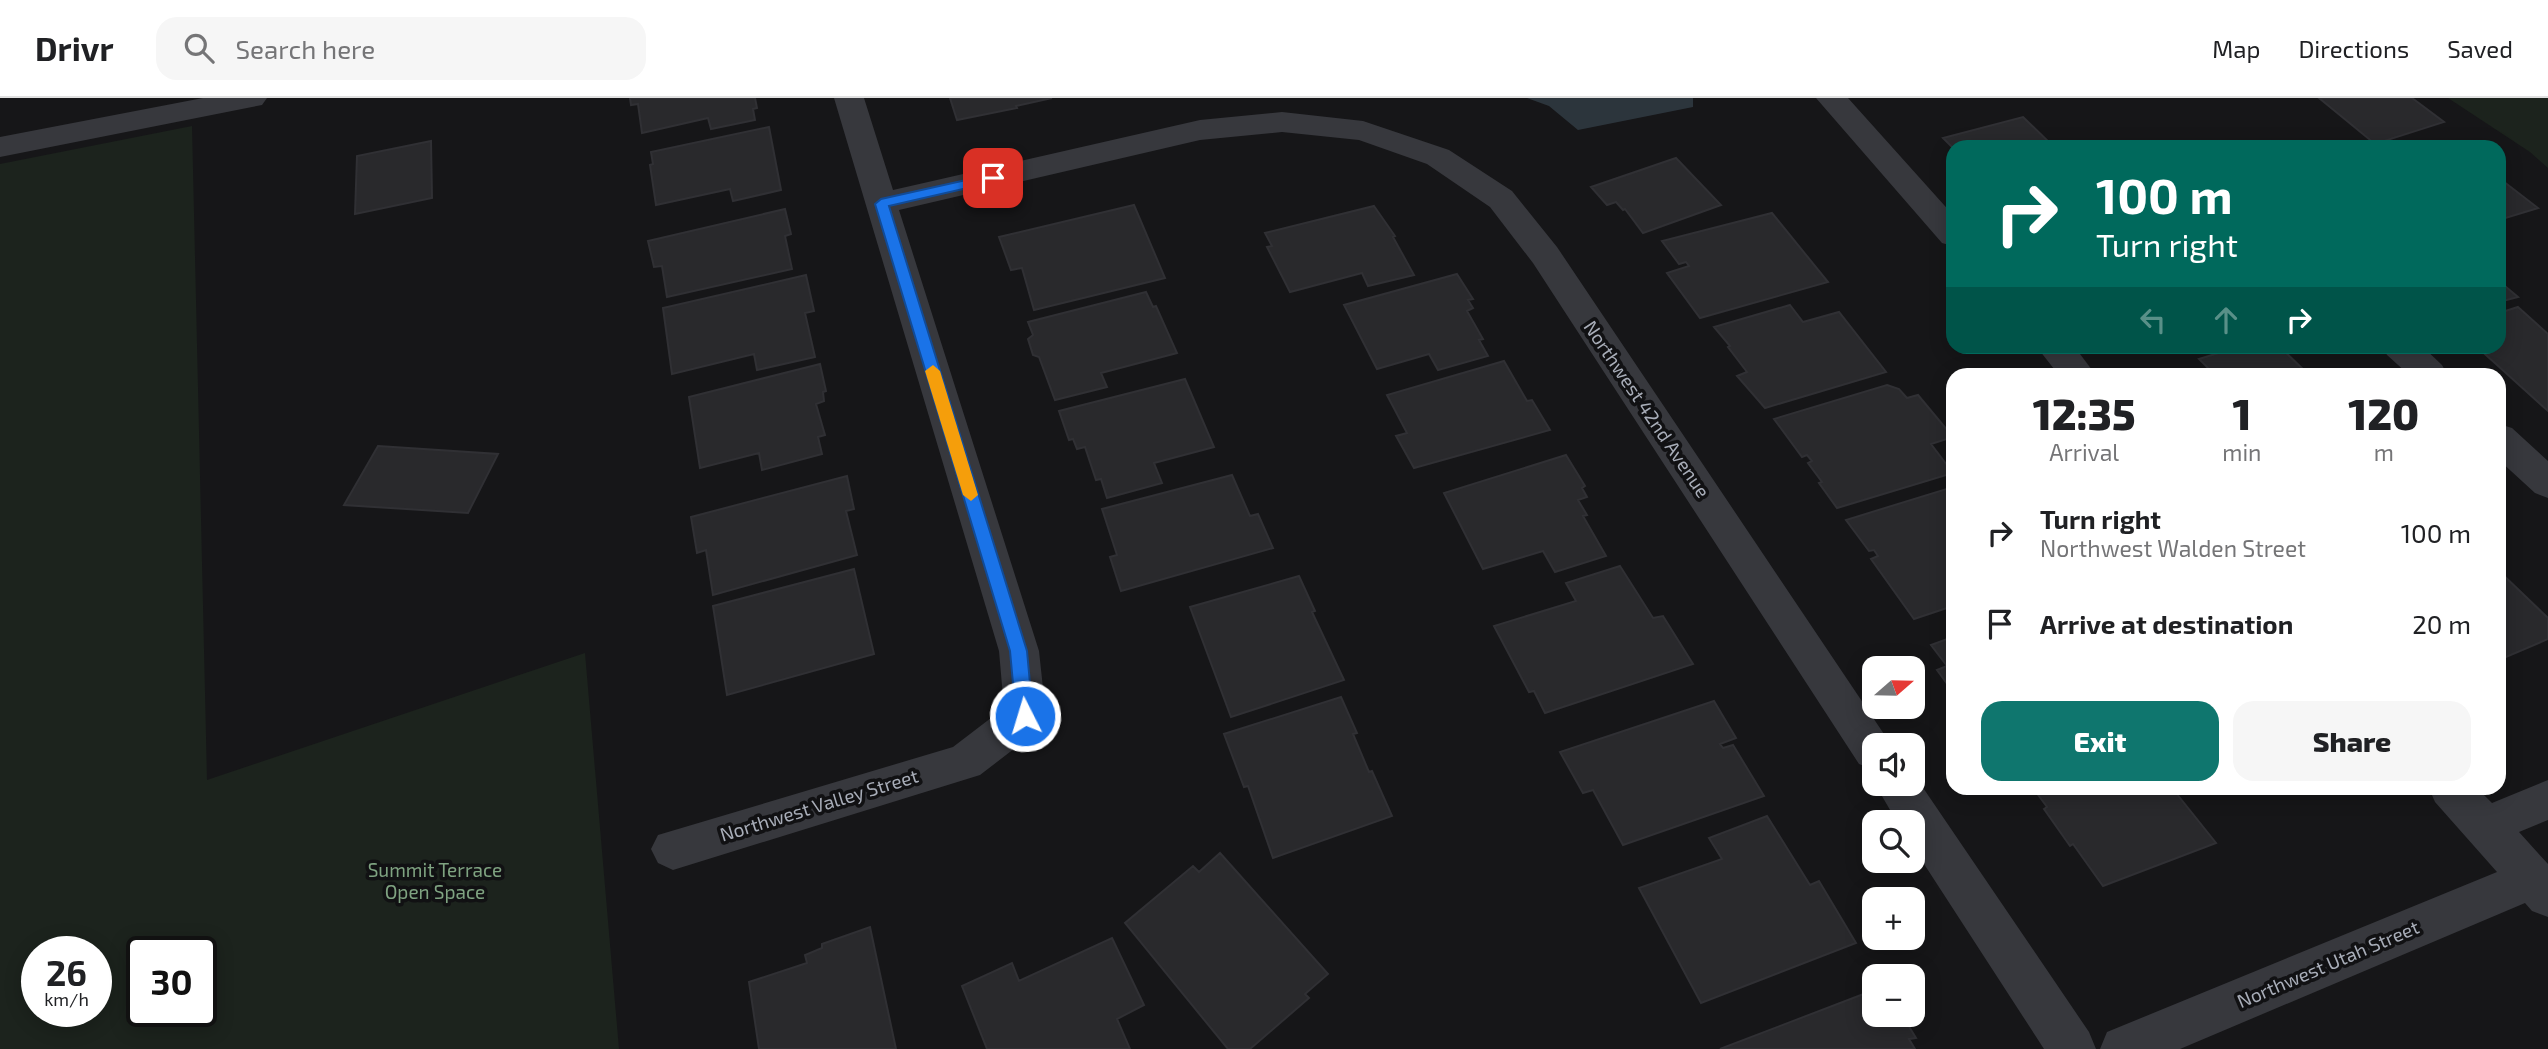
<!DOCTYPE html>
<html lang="en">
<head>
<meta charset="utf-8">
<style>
	body { margin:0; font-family:"Exo 2",sans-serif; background:#f6f6f6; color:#202124; height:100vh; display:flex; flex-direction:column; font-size:26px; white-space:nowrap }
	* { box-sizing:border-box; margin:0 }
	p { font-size:23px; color:#757577 }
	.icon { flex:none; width:38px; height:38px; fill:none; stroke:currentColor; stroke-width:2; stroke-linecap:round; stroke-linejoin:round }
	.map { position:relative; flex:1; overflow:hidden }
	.panel { position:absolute; left:1946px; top:270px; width:560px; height:427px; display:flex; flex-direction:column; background:#fff; border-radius:21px; box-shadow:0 4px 18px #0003 }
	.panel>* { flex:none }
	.hud { position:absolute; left:1946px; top:42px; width:560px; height:214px; border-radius:21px; box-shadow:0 4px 18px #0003; background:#00695c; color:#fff; overflow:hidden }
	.needle { width:46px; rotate:70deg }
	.tools { position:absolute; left:1862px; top:558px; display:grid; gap:14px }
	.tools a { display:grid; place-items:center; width:63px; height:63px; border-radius:14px; background:#fff; box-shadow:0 4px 18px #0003; font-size:35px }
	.speed { position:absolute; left:21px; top:838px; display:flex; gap:14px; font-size:35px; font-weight:700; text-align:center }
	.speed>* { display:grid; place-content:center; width:91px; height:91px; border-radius:50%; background:#fff; box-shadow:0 4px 18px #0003; line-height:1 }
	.speed small { font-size:18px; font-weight:400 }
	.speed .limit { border:4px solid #111; border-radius:10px; background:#fff; color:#111 }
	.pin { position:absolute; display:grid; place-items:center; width:60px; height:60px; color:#fff; margin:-30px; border-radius:14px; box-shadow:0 4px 10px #0006 }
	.me { position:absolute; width:77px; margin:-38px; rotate:355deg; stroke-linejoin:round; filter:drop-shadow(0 0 5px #0008) }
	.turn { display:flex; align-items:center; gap:24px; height:147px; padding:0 35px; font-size:32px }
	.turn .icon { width:91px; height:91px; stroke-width:2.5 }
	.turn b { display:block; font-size:49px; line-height:60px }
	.lanes { display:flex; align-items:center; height:66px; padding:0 35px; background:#0003; justify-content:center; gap:35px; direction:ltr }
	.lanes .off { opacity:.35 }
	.eta { display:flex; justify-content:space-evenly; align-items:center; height:119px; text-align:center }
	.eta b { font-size:42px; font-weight:800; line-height:49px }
	.action { display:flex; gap:14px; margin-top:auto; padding:14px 35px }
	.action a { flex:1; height:80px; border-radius:21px; background:#0f766e; color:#fff; font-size:28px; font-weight:800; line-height:80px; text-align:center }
	.action a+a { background:#f6f6f6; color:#202124 }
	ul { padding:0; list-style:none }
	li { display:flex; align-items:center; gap:21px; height:91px; padding:0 35px }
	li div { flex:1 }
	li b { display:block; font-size:26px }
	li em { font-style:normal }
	header { display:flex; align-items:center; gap:42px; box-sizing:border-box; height:98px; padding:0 35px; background:#fff; border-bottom:2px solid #e0e0e0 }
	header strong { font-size:33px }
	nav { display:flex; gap:38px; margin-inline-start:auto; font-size:24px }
	.search { width:490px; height:63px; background:#f6f6f6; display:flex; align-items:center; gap:18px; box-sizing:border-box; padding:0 24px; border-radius:21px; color:#757577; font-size:26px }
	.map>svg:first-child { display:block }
	.green { fill:#1c231d; fill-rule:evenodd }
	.water { fill:#2c353c }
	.building { fill:#29292c; stroke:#303034; stroke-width:2 }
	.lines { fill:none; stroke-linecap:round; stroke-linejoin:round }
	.minor { fill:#37383d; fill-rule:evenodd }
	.route { fill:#1a73e8; stroke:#114b97; stroke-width:2 }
	.slow { fill:#f59e0b }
	.labels { text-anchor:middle; stroke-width:7; stroke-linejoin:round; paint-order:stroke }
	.street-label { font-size:19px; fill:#a8adb8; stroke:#111113 }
	.park-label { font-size:19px; fill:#7fa381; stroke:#111113 }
</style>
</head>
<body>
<header>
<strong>Drivr</strong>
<div class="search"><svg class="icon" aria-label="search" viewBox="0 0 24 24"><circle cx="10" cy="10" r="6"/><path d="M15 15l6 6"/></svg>Search here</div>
<nav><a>Map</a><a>Directions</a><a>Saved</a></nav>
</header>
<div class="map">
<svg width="2548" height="951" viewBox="0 0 2548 951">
	<rect width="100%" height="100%" fill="#161618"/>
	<path class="green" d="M2448,0H2548V70L2530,54Z
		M192,28L207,682L585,555L619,951H0V66ZM37,854H96V914H37ZM142,854H201V914H142Z"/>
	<path class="water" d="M1527,0H1693V9L1578,32L1549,8Z"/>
	<path class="building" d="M630,0H755L757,10L753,11L755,22L711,31L708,20L642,35L638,6L631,7Z
		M950,0H1052L1016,8L1017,10L957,22Z
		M2319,0H2412L2444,24L2375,46Z
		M2023,19L2054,49L1953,50L1943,40Z
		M769,29L781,92L733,103L730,91L656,107L650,67L653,66L651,54Z
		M431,43L432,100L355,116L357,58Z
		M1676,60L1721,107L1643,135L1625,111L1623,112L1616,104L1607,107L1591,89Z
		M2499,80L2538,110L2499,122Z
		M1134,107L1165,180L1034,212L1022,170L1011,172L999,139Z
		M1374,108L1395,138L1393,139L1414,177L1368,188L1362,175L1290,194L1267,149L1272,148L1265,135Z
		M785,111L791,136L785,138L792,171L667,199L662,168L654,169L648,143Z
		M1772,115L1828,184L1700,220L1667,175L1689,168L1686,164L1679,166L1662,143Z
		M1457,176L1473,201L1468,202L1473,210L1467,213L1483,241L1479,242L1488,258L1438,272L1429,256L1377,271L1344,207Z
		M806,177L814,213L805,215L815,259L757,272L754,256L672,276L663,210Z
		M2499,183L2518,199L2499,204Z
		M1146,194L1153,209L1156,208L1177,255L1101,275L1107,289L1055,302L1039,259L1033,257L1028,241L1033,237L1028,224Z
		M1790,207L1803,224L1839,214L1886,274L1765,310L1737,278L1747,274L1728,249L1730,248L1714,229Z
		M2518,209L2548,236V313L2476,248H2499V215Z
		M2241,248H2279L2308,276H2214L2199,261Z
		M1504,263L1527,303L1532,302L1550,332L1414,370L1396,338L1407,335L1387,297Z
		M820,266L826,293L823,294L824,303L816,306L825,337L818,339L822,356L762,372L759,355L700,370L689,299Z
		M1185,281L1214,349L1154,365L1162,385L1107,400L1101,381L1096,382L1085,349L1077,351L1073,341L1069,342L1059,313Z
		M1887,287L1899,291L1907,300L1918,297L1953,339L1931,346L1953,375L1837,410L1819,385L1822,384L1808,365L1812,363L1807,357L1802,359L1774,321Z
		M378,348L498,356L468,415L344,407Z
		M1566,357L1585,388L1582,390L1587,399L1578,402L1587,417L1583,418L1606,458L1555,474L1543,453L1483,471L1444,395Z
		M1232,377L1250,418L1258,416L1273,450L1121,493L1110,459L1117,457L1102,411Z
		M847,378L854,411L846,413L857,457L713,497L706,452L697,455L691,419Z
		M1953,389V508L1914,521L1871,461L1878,458L1874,452L1869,453L1846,422Z
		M1620,468L1653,520L1663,518L1693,566L1545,615L1534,593L1529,594L1494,528L1576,503L1566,485Z
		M854,471L874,556L727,597L713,508Z
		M2499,473L2548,520V541L2499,562Z
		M1299,478L1315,513L1312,514L1344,582L1231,619L1190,509Z
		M1953,539V594L1937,572L1947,568L1931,547Z
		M1341,599L1357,635L1353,636L1369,674L1372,673L1392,718L1273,760L1248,688L1244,689L1224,636Z
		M1714,603L1736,640L1720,646L1723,650L1733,647L1764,698L1623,747L1593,692L1583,695L1560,654Z
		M2033,690H2172L2216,745L2103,788L2073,746L2070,748L2044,711L2047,709Z
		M1767,718L1810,787L1819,783L1856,845L1701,905L1639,790L1722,761L1709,740Z
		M1220,755L1328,876L1305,896L1309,900L1250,951H1228L1125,825L1193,768L1199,774Z
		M870,829L896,951H759L749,884L807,865L805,857L822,850V846Z
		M1112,840L1144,907L1117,921L1130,951H987L962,888L1012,865L1019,883Z
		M1874,892V917H1902L1916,940L1909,941L1915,951H1720Z"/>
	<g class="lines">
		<path class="minor" d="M203,0H267L262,7L252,9L0,59V39Z
			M834,0H864L893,92L1200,22L1282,14L1363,23L1449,52L1512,93L1557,149L1892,648H1874V672L1859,666L1533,165L1490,109L1427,66L1359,42L1282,34L1200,42L899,112L1039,553L1046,618L1040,631L980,677L673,772L658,765L651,751L658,737L953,649L1004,610L999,553Z
			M1816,0H1848L1953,117V148L1942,145Z
			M2036,248H2074L2095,276H2058Z
			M2382,248H2422L2442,267L2447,276H2408L2387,257Z
			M2499,326L2512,330L2548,363V400L2535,395L2499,362Z
			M1913,675L2089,934L2096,951H2044L1913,749V724H1897L1875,686H1913Z
			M2548,682V722L2519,734L2548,766V819L2532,813L2525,805L2180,951H2100L2107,934L2497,774L2435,704L2429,690H2477L2492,705Z"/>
	</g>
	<path class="route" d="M993,76L998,77V83L889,108L1027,553L1033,618L1031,624L1025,626L1019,624L1016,618L1010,553L875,106L881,101Z"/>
	<path class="slow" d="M933,267L940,273L978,397L971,403L963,397L925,273Z"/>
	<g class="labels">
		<g class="street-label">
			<text transform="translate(1647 311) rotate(56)" y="7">Northwest 42nd Avenue</text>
			<text transform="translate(819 707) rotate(-17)" y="7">Northwest Valley Street</text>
			<text transform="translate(2328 866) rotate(-23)" y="7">Northwest Utah Street</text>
		</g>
		<g class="park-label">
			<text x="435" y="779">Summit Terrace<tspan x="435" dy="22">Open Space</tspan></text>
		</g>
	</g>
</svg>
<div class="tools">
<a><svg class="needle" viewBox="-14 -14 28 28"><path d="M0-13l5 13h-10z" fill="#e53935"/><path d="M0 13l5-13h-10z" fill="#757577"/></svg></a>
<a><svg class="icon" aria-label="sound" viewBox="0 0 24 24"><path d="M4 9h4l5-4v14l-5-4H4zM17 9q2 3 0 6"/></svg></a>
<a><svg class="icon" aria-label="search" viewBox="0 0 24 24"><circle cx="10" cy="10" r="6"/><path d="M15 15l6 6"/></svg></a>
<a>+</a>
<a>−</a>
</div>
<div class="speed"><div>26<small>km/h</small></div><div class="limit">30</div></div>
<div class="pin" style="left:993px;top:80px;background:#d93025"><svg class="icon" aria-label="arrive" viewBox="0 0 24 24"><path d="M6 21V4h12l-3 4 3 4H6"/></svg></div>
<svg class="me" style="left:1025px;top:618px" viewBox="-20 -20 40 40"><circle r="17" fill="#1a73e8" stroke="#fff" stroke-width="3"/><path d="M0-11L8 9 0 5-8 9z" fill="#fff"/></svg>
<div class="hud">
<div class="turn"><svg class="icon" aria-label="right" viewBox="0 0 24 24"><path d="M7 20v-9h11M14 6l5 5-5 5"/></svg><div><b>100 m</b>Turn right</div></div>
<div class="lanes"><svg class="icon off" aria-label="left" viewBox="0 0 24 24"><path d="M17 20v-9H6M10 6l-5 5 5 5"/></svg><svg class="icon off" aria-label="ahead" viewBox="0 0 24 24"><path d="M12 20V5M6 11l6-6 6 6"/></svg><svg class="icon" aria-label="right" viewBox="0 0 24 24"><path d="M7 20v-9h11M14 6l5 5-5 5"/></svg></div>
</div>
<section class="panel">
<div class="eta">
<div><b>12:35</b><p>Arrival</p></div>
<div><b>1</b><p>min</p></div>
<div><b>120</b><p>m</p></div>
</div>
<ul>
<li><svg class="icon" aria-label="right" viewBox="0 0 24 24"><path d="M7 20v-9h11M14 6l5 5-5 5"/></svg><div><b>Turn right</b><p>Northwest Walden Street</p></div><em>100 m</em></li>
<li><svg class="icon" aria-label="arrive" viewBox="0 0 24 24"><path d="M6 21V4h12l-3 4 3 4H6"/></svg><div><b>Arrive at destination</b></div><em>20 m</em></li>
</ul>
<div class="action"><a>Exit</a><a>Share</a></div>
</section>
</div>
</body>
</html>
